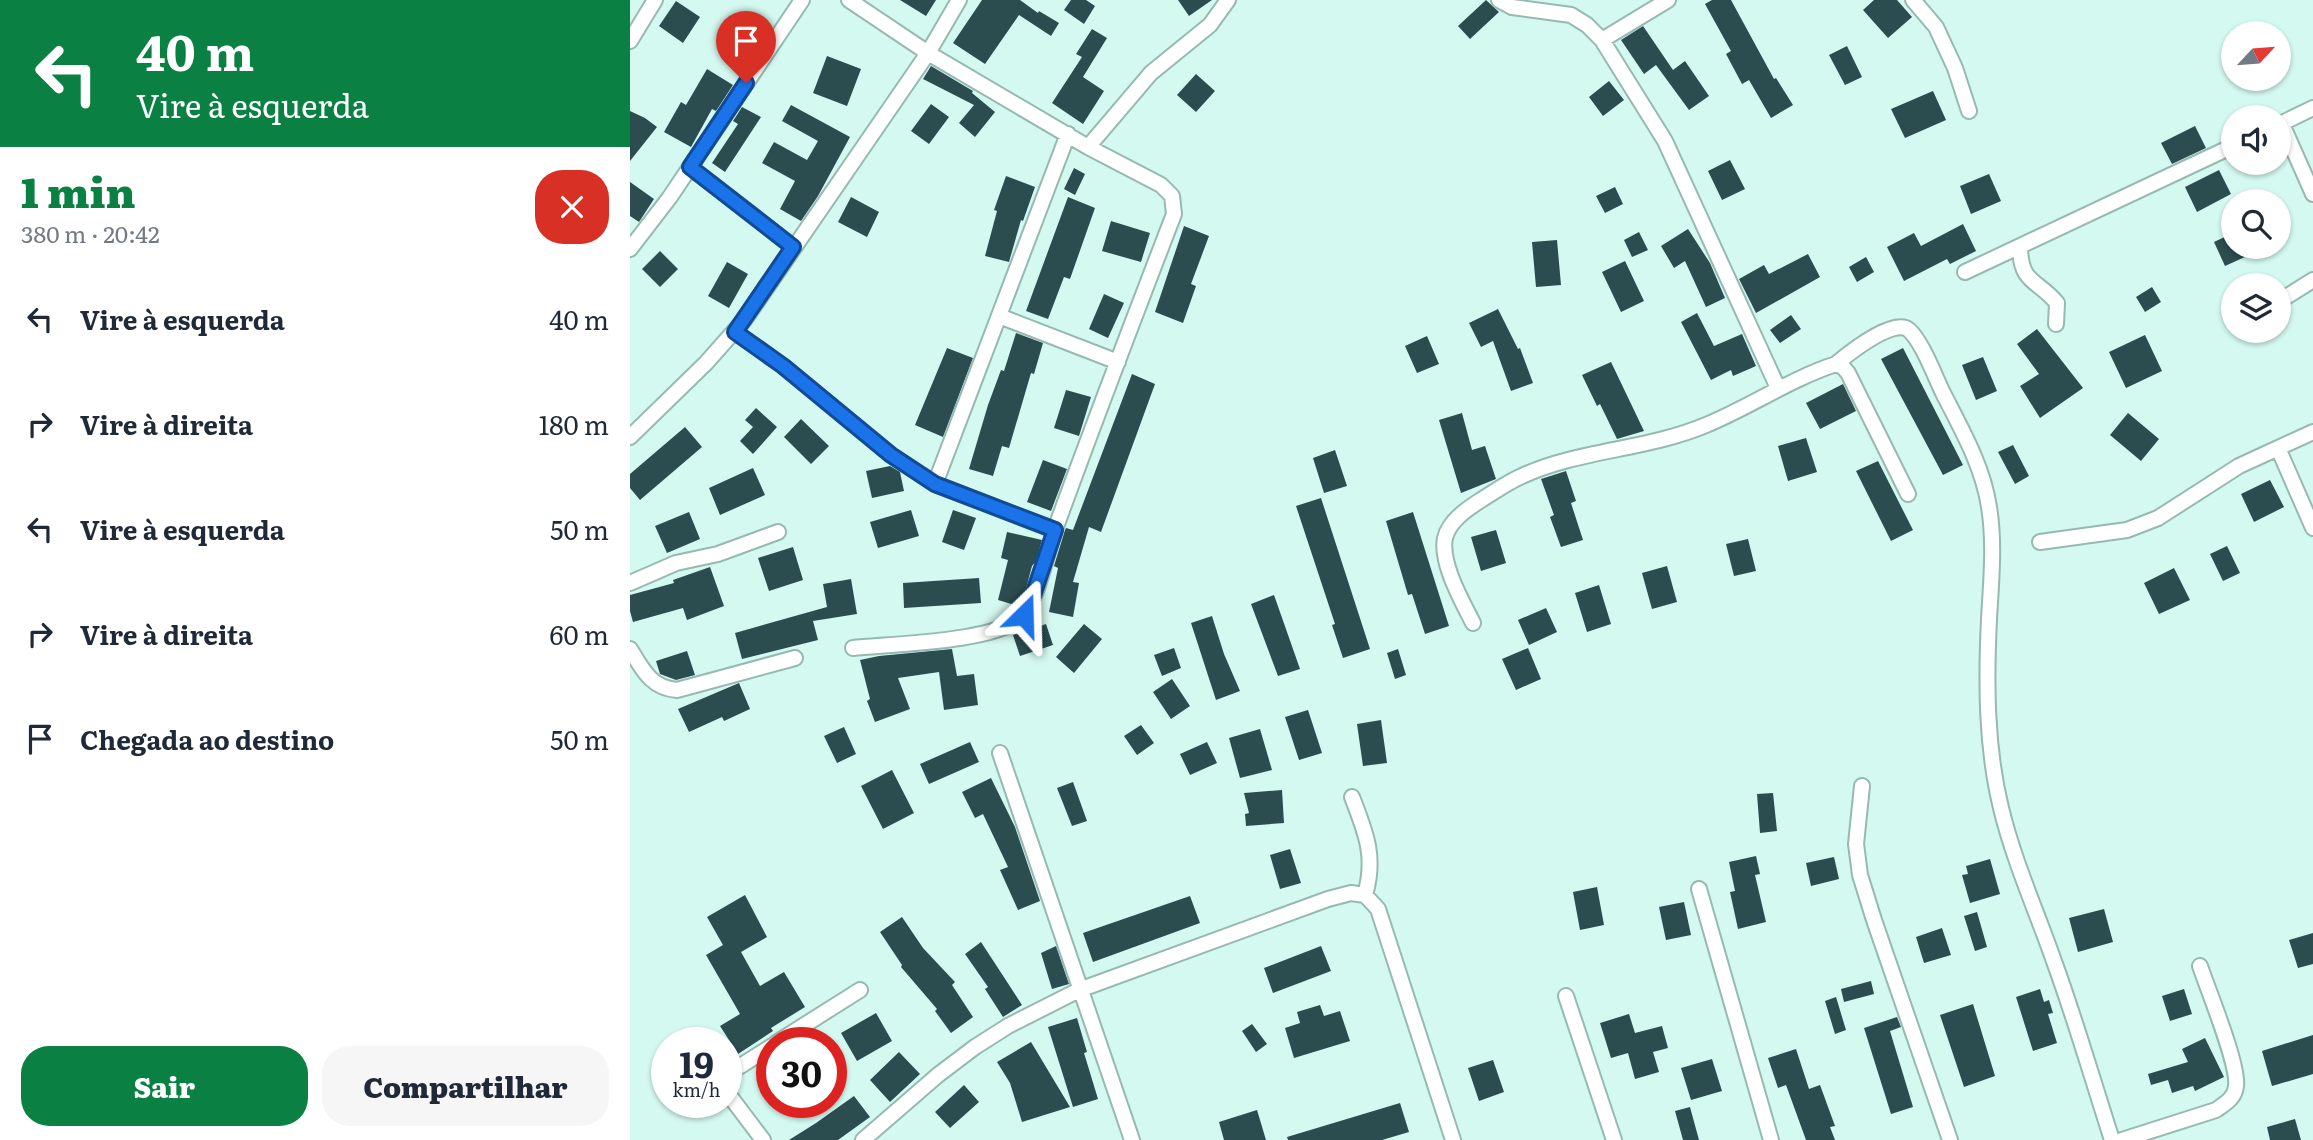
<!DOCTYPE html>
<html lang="pt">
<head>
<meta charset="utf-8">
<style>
	body { margin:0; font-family:Literata,serif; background:#f6f6f7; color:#1f2937; height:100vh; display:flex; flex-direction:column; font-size:26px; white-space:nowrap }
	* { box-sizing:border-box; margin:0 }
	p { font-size:23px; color:#747a83 }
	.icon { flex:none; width:38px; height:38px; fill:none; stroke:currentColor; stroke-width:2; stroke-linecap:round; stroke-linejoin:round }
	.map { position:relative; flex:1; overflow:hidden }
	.side { display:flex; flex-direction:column; background:#fff; width:630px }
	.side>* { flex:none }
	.banner { background:#0b8043; color:#fff; overflow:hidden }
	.needle { width:46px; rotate:64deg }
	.tools { position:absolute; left:1591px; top:21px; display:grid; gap:14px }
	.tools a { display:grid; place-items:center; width:70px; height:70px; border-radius:50%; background:#fff; box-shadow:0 2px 5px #0004; font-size:35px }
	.speed { position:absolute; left:21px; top:1027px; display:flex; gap:14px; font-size:35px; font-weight:700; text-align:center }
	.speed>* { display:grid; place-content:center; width:91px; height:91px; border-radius:50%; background:#fff; box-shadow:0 2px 5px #0004; line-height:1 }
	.speed small { font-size:18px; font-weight:400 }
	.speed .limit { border:10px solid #d22; background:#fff; color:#111 }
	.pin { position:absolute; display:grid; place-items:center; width:60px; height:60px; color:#fff; margin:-72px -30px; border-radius:50% 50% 50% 0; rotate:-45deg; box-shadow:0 0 7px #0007 }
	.pin .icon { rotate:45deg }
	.me { position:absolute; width:77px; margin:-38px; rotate:22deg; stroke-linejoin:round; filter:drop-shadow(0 0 5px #0008) }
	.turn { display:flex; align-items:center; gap:24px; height:147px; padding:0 21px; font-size:32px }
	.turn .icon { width:91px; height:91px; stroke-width:2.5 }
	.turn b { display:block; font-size:49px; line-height:60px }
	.round { display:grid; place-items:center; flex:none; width:74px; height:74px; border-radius:28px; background:#f6f6f7 }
	.summary { display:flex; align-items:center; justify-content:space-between; height:119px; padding:0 21px }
	h1 { font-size:42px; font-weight:800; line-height:52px; color:#0b8043 }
	.action { display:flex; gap:14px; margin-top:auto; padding:14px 21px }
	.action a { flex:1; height:80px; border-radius:28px; background:#0b8043; color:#fff; font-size:28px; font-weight:800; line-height:80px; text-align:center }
	.action a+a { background:#f6f6f7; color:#1f2937 }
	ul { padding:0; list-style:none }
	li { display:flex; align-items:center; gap:21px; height:105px; padding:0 21px }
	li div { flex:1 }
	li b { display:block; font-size:26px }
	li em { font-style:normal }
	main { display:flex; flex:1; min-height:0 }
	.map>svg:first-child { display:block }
	.building { fill:#2b4d50 }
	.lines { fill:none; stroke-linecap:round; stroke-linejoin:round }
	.minor-casing { stroke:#96b9b1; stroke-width:18 }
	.minor { stroke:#fff; stroke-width:14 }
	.route-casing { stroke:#114b97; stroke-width:18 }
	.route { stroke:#1a73e8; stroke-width:12 }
</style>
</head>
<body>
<main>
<section class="side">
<div class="banner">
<div class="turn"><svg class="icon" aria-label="left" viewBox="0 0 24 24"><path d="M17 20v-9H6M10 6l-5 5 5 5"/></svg><div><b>40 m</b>Vire à esquerda</div></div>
</div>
<div class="summary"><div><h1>1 min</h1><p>380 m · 20:42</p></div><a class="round" style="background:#d93025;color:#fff"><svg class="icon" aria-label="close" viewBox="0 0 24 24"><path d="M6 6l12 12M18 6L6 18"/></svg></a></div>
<ul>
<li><svg class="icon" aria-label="left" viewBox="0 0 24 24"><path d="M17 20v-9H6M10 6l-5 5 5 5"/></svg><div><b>Vire à esquerda</b></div><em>40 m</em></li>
<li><svg class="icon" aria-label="right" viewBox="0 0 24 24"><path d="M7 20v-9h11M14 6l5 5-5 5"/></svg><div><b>Vire à direita</b></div><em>180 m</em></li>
<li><svg class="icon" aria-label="left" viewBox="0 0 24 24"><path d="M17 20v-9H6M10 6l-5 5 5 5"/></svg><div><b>Vire à esquerda</b></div><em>50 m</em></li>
<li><svg class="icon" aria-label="right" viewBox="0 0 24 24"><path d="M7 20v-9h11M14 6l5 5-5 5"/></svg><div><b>Vire à direita</b></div><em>60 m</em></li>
<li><svg class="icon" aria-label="arrive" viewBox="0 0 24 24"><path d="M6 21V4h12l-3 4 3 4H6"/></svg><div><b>Chegada ao destino</b></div><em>50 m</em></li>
</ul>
<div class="action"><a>Sair</a><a>Compartilhar</a></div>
</section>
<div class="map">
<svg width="1683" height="1140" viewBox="0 0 1683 1140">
	<rect width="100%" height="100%" fill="#d4f9f0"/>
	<path class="building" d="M270,0H306L296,16Z
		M352,0H390L408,13L409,11L429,23L421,36L389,15L355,64L323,43Z
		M441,0H456L465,6L454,24L434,10Z
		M548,0H582L559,16Z
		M856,0L869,12L840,39L828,26Z
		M1082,0H1101L1144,79L1146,78L1163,105L1141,118L1119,80L1112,84L1096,54L1101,51L1075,4Z
		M1244,0H1267L1282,17L1258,38L1233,10Z
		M46,1L70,17L53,43L29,26Z
		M1013,26L1043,70L1055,61L1079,96L1059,110L1026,65L1014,74L991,40Z
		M462,29L477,38L453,77L474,91L453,124L422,103L452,57L446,54Z
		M1217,46L1232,77L1215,85L1199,55Z
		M197,56L231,69L217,106L183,93Z
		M301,66L343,91L342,93L365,112L345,137L329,123L344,105L293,79Z
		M77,69L103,85L86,111L82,109L61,147L34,132L51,102L56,105Z
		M566,74L585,91L566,112L547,95Z
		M979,81L994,100L973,116L959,97Z
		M1303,91L1316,120L1275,138L1261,109Z
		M301,104L319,117L299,144L281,131Z
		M161,105L220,137L188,196L171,221L150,209L165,181L132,163L144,142L177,160L188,141L152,121Z
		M112,107L131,117L95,172L82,163L108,124L103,121Z
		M0,111L15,118L27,127L0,161Z
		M1565,126L1576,148L1542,164L1531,143Z
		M1100,160L1115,189L1092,200L1078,171Z
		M444,168L455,174L445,195L434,189Z
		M1589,170L1601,194L1567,212L1555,187Z
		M1359,174L1371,201L1341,214L1330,186Z
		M376,176L405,187L393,221L391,220L379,262L355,256L367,211L364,210Z
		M0,182L24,199L9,222L0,216Z
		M985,187L993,204L975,213L966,196Z
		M221,197L249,212L237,237L208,222Z
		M438,197L465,208L440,279L434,277L418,319L396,311Z
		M481,221L520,233L511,262L472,251Z
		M1333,224L1346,251L1320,264L1317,259L1274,281L1257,247L1284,233L1291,246Z
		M554,226L579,236L561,284L566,286L553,323L525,312Z
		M1058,229L1080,263L1095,298L1076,307L1055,261L1044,268L1031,246Z
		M1009,232L1018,250L1002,257L994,240Z
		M1603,233V247H1637L1595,266L1584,242Z
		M927,240L931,285L906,287L902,242Z
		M30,251L48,269L30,287L12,269Z
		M1178,254L1190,277L1126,313L1109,279L1134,265L1139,274Z
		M1236,257L1244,272L1227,282L1219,267Z
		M995,261L1014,301L991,312L972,272Z
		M97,262L118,274L99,308L78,296Z
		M1522,287L1531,302L1515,312L1506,297Z
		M474,294L494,303L478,338L459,329Z
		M868,309L888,349L890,348L903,383L881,391L863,341L851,347L839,323Z
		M1067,313L1084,346L1112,334L1126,366L1103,376L1101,370L1081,380L1051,322Z
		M1161,315L1171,329L1150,343L1140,330Z
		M1407,329L1453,388L1410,418L1390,386L1409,374L1387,344Z
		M386,333L413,343L404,374L401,373L379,448L372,446L363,476L339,469L358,405L371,370L374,371Z
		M1515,335L1532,371L1496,388L1479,352Z
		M797,336L809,364L787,373L775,346Z
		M317,348L343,358L313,437L285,425Z
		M1273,348L1333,465L1313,475L1251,359Z
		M1353,357L1367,391L1346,400L1332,365Z
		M981,362L1014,431L987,439L970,404L967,406L952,375Z
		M502,374L525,384L471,532L459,527L443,582L449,583L443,617L419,612L428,568L424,566L435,530L436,528L443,530Z
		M1213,384L1226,411L1190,429L1176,403Z
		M436,390L461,397L449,436L424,428Z
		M126,408L147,427L123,454L110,441L123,427L115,420Z
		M832,413L842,450L855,446L866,479L831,493L809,420Z
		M1498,413L1529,439L1511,461L1480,435Z
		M171,419L199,446L181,464L154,437Z
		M55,427L72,447L10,500L0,488V474Z
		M1176,438L1187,472L1158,481L1148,446Z
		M1383,445L1399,476L1385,484L1368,452Z
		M705,450L717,486L694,493L683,458Z
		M413,460L437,469L421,511L397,502Z
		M1248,461L1283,530L1261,541L1226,471Z
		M260,466L270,472L274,491L242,498L236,471Z
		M123,468L135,495L90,515L79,488Z
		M936,471L946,501L941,503L953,540L931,547L920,517L924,515L911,479Z
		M1640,480L1654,507L1624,522L1611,494Z
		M691,498L740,649L713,658L702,625L705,624L666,506Z
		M281,510L289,536L248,548L240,522Z
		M323,510L346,518L334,550L312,542Z
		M59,512L70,539L37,553L25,526Z
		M783,512L819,626L795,634L782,594L778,595L756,521Z
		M866,530L876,563L851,571L841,537Z
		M377,532L412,540L406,561L402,566L395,592L388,606L368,600L378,560L371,558Z
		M1118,539L1126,571L1104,576L1096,544Z
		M1597,546L1610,573L1593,581L1580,554Z
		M163,547L173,580L139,591L128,558Z
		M1037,566L1047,602L1022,609L1012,573Z
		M80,567L94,606L57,620L53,608L3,622L0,611V595L44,583L43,580Z
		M1544,568L1560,600L1529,614L1514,583Z
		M349,578L351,603L274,608L273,583Z
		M221,579L227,614L183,621L188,640L112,659L105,633L197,607L193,584Z
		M969,585L981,624L957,632L945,593Z
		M644,595L670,669L648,676L621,604Z
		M916,608L927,632L899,645L888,620Z
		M582,616L594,654L610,691L586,700L561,623Z
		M416,624L423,645L390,656L383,635Z
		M454,624L472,639L444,673L426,657Z
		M544,648L551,668L532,676L524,655Z
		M898,648L911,679L886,690L872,659Z
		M322,649L327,676L344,674L348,705L314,710L309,672L268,678L280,709L245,722L237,701L240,699L230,660L249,656Z
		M768,649L776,675L765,679L757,653Z
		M57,651L65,675L46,680L30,674L26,661Z
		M542,679L560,706L541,719L523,692Z
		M109,683L120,709L94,721L92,717L59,732L48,709Z
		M678,710L692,753L669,760L655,717Z
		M751,720L757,763L733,766L727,724Z
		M511,725L524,743L507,755L494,736Z
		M214,727L226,754L207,763L194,736Z
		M630,729L642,770L610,778L599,738Z
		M340,742L349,762L299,784L290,764Z
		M577,742L587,763L560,775L550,754Z
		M262,770L284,813L253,829L231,786Z
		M361,778L385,827L410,901L388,910L370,870L378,867L353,814L345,818L332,792Z
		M443,782L457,821L442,826L427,788Z
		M652,790L654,823L616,826L615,814L619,813L614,793Z
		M1143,793L1147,831L1130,833L1127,794Z
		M660,849L671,883L650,889L640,855Z
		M1126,856L1130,874L1125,875L1136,922L1108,929L1100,892L1105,891L1099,862Z
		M1204,857L1209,879L1181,886L1176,863Z
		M1360,859L1370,894L1340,903L1332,875L1338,874L1336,866Z
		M967,887L974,925L950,930L943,892Z
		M115,895L137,937L111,952L130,986L154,972L175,1007L141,1028L143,1031L108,1054L90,1026L110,1014L76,955L93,945L77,917Z
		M560,896L570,923L463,962L453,933Z
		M1054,902L1061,935L1036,940L1029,907Z
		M1474,909L1483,942L1448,952L1439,918Z
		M1347,912L1357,947L1345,951L1334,916Z
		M272,917L293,948L325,982L322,985L343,1017L321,1033L305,1011L307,1009L271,967L272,965L250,932Z
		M1312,928L1321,955L1294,963L1286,937Z
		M1683,933V964L1668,968L1659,940Z
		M351,942L392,1005L373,1017L355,989L358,987L335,954Z
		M426,946L439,984L422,989L411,953Z
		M691,946L701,971L643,993L634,968Z
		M1241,981L1244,994L1214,1002L1211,989Z
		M1410,989L1414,1002L1419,1000L1423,1013L1418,1014L1427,1043L1403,1051L1386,997Z
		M1554,989L1562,1014L1540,1021L1532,996Z
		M1206,997L1216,1030L1205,1034L1195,1001Z
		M1343,1004L1365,1076L1334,1087L1310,1015Z
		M690,1005L694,1016L710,1011L720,1041L664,1058L655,1028L670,1023L667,1012Z
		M246,1013L262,1041L227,1061L211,1033Z
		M999,1014L1005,1033L1032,1026L1038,1048L1023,1052L1029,1072L1005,1079L998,1053L981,1058L970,1023Z
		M1267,1017L1271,1027L1260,1031L1283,1107L1261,1114L1234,1028Z
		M447,1018L457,1052L454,1053L468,1099L443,1107L418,1027Z
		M622,1024L637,1044L626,1052L612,1031Z
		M1683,1035V1074L1642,1086L1632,1051Z
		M1575,1038L1594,1077L1565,1091L1563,1086L1542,1093L1538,1080L1521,1085L1518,1074L1558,1062L1552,1049Z
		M401,1042L440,1107L392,1122L380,1083L367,1062Z
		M1166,1049L1179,1089L1190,1085L1205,1126L1200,1127L1205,1140H1176L1156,1085L1148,1088L1138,1058Z
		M269,1052L290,1074L260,1102L240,1080Z
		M1082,1059L1092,1091L1061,1100L1051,1068Z
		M863,1060L874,1092L849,1101L838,1068Z
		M334,1085L349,1102L320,1128L305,1112Z
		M224,1096L240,1117L208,1140H159L186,1123Z
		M770,1103L779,1132L752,1140H658L657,1137Z
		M1060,1107L1069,1140H1053L1045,1111Z
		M627,1110L636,1140H594L589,1122Z
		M1665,1119L1671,1140H1640L1637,1127Z"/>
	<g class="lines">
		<g class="minor-casing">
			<path id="minor" d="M219,0L298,53L458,147L531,185L542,196L544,214C504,318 464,422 426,527C418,548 407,601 393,616C369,642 261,644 223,648
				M869,0L882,7L941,15L957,25L972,40L1035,141L1148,388
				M1283,0L1306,27L1325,68L1339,111
				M972,40L1038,0
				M0,41L25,0
				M1652,124L1683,194
				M1648,125L1683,108
				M458,147L521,73L580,25L598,0
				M60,167L163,247
				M1390,248C1391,284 1407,279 1427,303L1426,324
				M0,249L40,197L172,0
				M1335,272L1603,146
				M1648,302L1683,280
				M369,316L488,362
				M105,332L153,366L261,455L305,484L424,530
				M1206,364C1218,354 1264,317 1279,330C1293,343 1305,377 1314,395C1332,430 1353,467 1359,507C1365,544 1361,582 1359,619C1356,682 1356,747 1371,808C1384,862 1407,912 1425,964C1446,1022 1463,1081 1482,1140
				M0,437L76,363L115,319L298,53L329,0
				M1648,448L1683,528
				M305,484L438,134
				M1410,542L1497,530L1528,518L1609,466L1683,432
				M0,583L46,563L88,554L148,532
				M843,623C832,601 810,563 815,538C819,521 837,509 851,500C864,492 878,482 892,476C947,450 1017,450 1076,425C1120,407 1160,379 1206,364L1213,367L1218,373L1278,494
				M0,649C13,670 21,688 47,690L165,658
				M370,753L502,1140
				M1232,786L1226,844L1230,875L1244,920L1320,1140
				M722,797C736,833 746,857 735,895
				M1069,889L1141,1140
				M936,996L984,1140
				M146,1043L230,990
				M96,1079L101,1072L142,1046
				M96,1091L133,1140
				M233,1140L308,1075L345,1047L378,1026L449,990L698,899L721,893L735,895L748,909L823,1140
				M1492,1140L1586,1110C1596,1103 1605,1098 1606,1086C1609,1065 1578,990 1570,966"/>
		</g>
		<use href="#minor" class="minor"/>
	</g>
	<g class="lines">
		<g class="route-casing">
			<path id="route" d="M116,83L60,167L163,247L105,332L153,366L261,455L305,484L425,530L401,601L394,615"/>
		</g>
		<use href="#route" class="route"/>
	</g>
</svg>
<div class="tools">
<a><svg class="needle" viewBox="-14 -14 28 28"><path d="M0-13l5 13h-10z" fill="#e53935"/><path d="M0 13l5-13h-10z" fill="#747a83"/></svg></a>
<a><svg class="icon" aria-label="sound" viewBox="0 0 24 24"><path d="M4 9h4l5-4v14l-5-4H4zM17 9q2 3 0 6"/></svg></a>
<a><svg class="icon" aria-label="search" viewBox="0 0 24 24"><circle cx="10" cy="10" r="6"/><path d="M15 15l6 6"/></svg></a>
<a><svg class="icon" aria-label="layers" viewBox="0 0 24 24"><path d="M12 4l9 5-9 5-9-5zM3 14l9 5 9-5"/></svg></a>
</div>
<div class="speed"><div>19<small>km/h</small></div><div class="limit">30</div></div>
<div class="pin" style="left:116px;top:83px;background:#d93025"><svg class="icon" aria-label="arrive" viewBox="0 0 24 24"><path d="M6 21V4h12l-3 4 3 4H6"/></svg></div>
<svg class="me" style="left:394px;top:615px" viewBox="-20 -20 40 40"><path d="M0-17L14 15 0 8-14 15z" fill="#1a73e8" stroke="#fff" stroke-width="4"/></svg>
</div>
</main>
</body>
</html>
